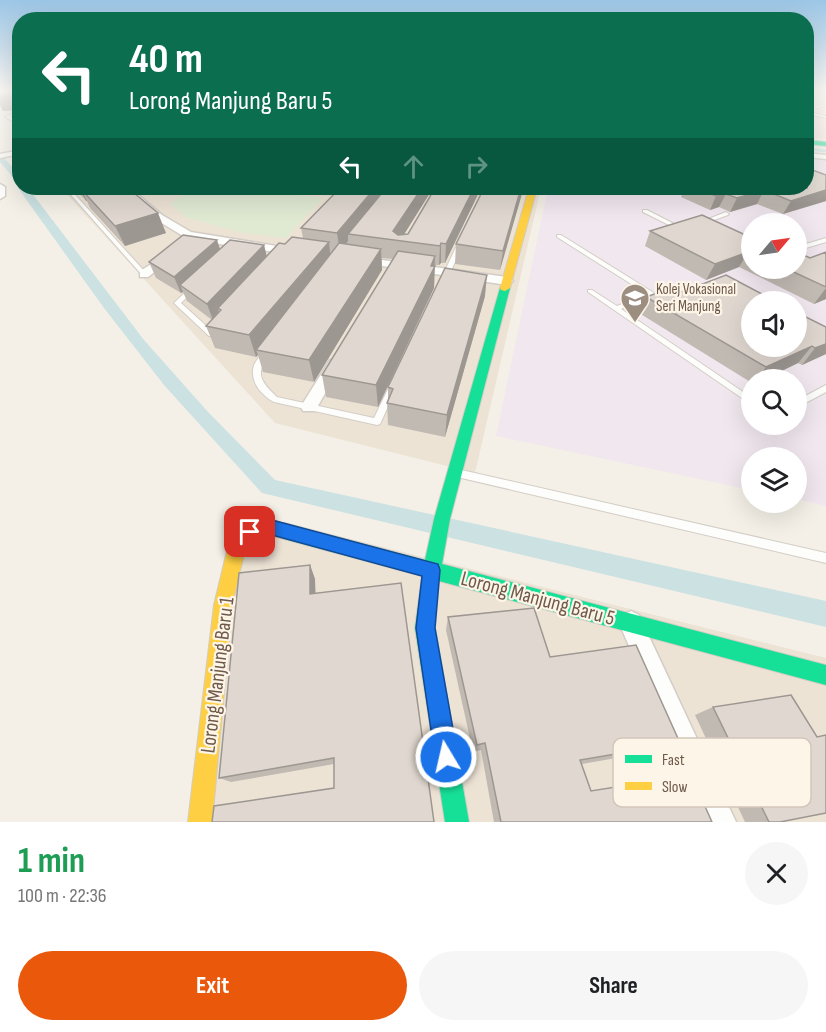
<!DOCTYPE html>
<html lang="en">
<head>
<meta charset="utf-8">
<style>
	body { margin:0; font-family:"Sofia Sans Condensed",sans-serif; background:#f6f6f6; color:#202124; height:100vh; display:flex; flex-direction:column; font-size:22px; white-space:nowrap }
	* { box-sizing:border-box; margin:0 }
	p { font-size:20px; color:#757577 }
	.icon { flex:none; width:33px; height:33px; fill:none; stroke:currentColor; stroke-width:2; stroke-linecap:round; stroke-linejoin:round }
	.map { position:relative; height:822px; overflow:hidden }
	.details { display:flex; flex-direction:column; background:#fff; flex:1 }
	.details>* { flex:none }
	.top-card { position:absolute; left:12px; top:12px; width:802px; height:183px; border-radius:24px; box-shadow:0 6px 24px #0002; background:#0b6e4f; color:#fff; overflow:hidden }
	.needle { width:39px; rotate:61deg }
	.tools { position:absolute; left:741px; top:213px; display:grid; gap:12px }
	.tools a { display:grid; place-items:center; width:66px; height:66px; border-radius:50%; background:#fff; box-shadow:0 6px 24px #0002; font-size:30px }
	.pin { position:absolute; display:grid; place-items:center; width:51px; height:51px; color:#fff; margin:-26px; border-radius:12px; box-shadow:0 3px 9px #0006 }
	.me { position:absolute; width:66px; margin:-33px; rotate:351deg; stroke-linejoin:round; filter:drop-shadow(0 0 4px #0008) }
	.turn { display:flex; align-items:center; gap:21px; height:126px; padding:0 18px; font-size:27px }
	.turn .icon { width:78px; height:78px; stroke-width:2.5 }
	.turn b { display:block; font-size:42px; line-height:51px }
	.lanes { display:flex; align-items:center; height:57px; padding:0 18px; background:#0003; justify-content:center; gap:30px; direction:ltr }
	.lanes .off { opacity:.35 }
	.round { display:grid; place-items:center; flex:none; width:63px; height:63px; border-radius:32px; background:#f6f6f6 }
	.head { display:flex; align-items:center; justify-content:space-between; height:102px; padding:0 18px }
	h1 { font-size:36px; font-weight:700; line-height:45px; color:#1e9e55 }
	.cta { display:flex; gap:12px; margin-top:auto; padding:12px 18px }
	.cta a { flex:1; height:69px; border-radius:36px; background:#ea580c; color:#fff; font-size:24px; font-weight:700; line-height:69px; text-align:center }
	.cta a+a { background:#f6f6f6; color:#202124 }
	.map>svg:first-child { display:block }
	.residential { fill:#ede3d5 }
	.education { fill:#f1e7ef; fill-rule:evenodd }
	.medical { fill:#f5e2df }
	.green { fill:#e0ead3 }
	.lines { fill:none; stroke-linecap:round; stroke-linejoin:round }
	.stream { stroke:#cbe1e2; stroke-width:3 }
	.canal { fill:#cbe1e2; fill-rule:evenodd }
	.lane-casing { stroke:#d3cdc6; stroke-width:2 }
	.street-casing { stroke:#d3cdc6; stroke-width:3 }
	.fast-casing { stroke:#d3ccc4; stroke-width:2 }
	.slow-casing { stroke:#d3ccc4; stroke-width:2 }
	.lane { fill:#fdfdfb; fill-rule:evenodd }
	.street { fill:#fdfdfb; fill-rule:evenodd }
	.fast { fill:#16e098; fill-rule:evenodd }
	.slow { fill:#ffcf43; fill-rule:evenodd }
	.wall { fill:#c1bab3 }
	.shaded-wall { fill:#9d9792 }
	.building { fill:#e0d8d0; stroke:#9d9792; stroke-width:1.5 }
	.route { fill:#1a73e8; stroke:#114b97; stroke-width:1.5 }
	.labels { text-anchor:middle; stroke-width:4.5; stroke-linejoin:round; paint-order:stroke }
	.far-poi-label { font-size:15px; fill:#6e594b; stroke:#fdf5e7; text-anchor:start }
	.near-street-label { font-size:21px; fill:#6e594b; stroke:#fdf5e7 }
	.key { fill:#fdf5e7; stroke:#d2c6b8; stroke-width:1.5 }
	.key-label { font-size:16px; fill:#6e594b }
</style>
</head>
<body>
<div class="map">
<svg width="826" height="822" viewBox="0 0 826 822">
	<rect width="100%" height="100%" fill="#f4f0e7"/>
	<path class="residential" d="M61,188H541L475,473L275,423Z
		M239,511L826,658V822H198Z"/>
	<path class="education" d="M807,159L826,160V506L797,499L796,458H752L751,490L496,436L548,188H807ZM752,224H796V268H752ZM752,302H796V346H752ZM752,380H796V424H752Z"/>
	<path class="medical" d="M807,90H826V139L807,138Z"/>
	<path class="green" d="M192,188H238L323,198L286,238L239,232L187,218L170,204Z"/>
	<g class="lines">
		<path class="stream" d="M807,149L826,151"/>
		<path class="canal" d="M0,153L20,176V186L0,162Z
			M19,186L28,188L144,340L208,412L275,480L826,601V627L262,493L164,385L104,308L18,188Z"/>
		<g class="lane-casing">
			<path id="lane" d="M820,90H822L823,97L807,102V100L820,96Z
				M826,104V106L807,110V108Z
				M20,111V113L10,117L20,122V125L5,117Z
				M807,111L826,116V118L807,113Z
				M65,188H69L146,273V275H142Z
				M643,210H647L684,229L679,230L643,212Z
				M726,212L729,214L728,215L703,224L698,223Z
				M557,235H561L654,293V295L621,309L752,398V405L588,292V290H592L617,306L647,294L557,237Z
				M826,238V242L796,251V247Z
				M460,243L463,245L448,277L443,278L442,277L457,245Z
				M192,287L195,289L181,303L213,332V336H209L174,303L190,288Z
				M262,352H268L269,354C255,374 260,381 277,397L374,418L389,387L392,386L396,389L381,422L380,424L377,425L274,402C261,395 249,381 254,365C256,361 260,356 262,352Z
				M826,385V392L796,408V401Z
				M457,469L826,553V563L457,477L454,476L452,473L454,470Z"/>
		</g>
		<g class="street-casing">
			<path id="street" d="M20,150V154L0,158V154Z
				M807,153L826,155V159L807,157Z
				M0,184L5,187V196L0,199Z
				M121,188H130L162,215L191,232L295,249L301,252L295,255L198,241L183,236L155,219Z
				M168,254L174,257L172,259L148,277H140V271Z
				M360,257L507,277L513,281L507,285L356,262V258Z
				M335,359L342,364L315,411H303L301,407L303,403L330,360Z
				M631,611L639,615L736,822H706L619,623L623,615Z"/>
		</g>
		<g class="fast-casing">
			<path id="fast" d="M807,140L826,142V146L807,144Z
				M505,285L510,288L450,519L442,564L826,665V685L439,581L435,628L469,822H445L415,628L422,576L284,539L278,536L276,531L278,526L284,523L425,560L434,519L500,288Z"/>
		</g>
		<g class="slow-casing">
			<path id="slow" d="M529,188H537L510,288L505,291L501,290L500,288Z
				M272,520L290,526L292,531L290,536L284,539L272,536L255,539L244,554L232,605L212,822H188L214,605L227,551L244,528Z"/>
		</g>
		<use href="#lane" class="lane"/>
		<use href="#street" class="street"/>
		<use href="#fast" class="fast"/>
		<use href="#slow" class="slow"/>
	</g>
	<path class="wall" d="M20,90V113L18,110L3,111L0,105V96Z
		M826,175V201L783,214L757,204L730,212L719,207L710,210L681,197L685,188H807Z
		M73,188H128L166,233L125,246L90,208L87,201Z
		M340,188H433L404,234H408L435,188H481L445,263H441L439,265H435L434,288L378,407L326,397L322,375L393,259L382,258V270L314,382L263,372L258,355L256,357L215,348L206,326L212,320L187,301L183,292L181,293L156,278L149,262L220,249L264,245L266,256L285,244L303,238L301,228Z
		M484,188H523L500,270L455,264L456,244Z
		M650,231L752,238V268H796L810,258L826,252V299L814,304L739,267L706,280L645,246Z
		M679,293L826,327V354L802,365L798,363L763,380H752V383L639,313L646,297Z
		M485,296L445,437L388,425L387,403L388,399V387Z
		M310,565L315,579V593L401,583L334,788V764L231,782L219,778Z
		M448,617L550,657L680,743L662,750L582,764L591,791L712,822H494L481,750L473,752L446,630Z
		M713,707L817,737L780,822H745L695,715Z"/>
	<path class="shaded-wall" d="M14,95L13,101L18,110L3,111L0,105V97Z
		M79,188H117L81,189L87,201H86Z
		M375,188H391L348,234V241L340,252L337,233Z
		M422,188H433L400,241L393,231Z
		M474,188H481L445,263L446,244Z
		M521,188H523L522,194L500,270L503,251Z
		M764,190L757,204L730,212L737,198Z
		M826,190V201L783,214L791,201Z
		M726,194L719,207L710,210L716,196Z
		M158,213L166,233L125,246L115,226Z
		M217,240L222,255L180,285L183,292L181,293L174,277Z
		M329,242L331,262L256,350L258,355L256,357L249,335Z
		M441,243V263L439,265L440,246Z
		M264,245L268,261L218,308L219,313L213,320L207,304Z
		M381,249L382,270L314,382L309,360Z
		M748,252L739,267L706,280L715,264Z
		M435,256L434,288L378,407L376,385Z
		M487,275L485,296L445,437L447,415Z
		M826,288V299L814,304Z
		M826,344V354L802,365L815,348Z
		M812,346L798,363L763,380H757L766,367Z
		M310,565L315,579L316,607L310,594Z"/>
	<path class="building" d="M18,90H20V102L13,101L14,95L0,97V96Z
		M807,168L826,175V190L791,201L764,190L737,198L726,194L716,196L696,188H807Z
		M88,188H128L158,213L115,226L81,189Z
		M340,188H375L337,233L301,228Z
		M386,188H422L393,231L398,235L408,234L435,188H474L446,244L441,243L440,246L348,234Z
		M484,188H521L503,251L456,244Z
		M702,215L752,238V253L748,252L715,264L650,231Z
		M183,235L217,240L174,277L149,262Z
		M292,237L329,242L249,335L206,326L221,310L218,308L279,243L285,244Z
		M230,240L264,245L207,304L180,285Z
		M339,243L381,249L309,360L256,350Z
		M398,251L435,256L431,266H435L376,385L322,375Z
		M826,252V287L785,268H796V259L806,256L810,258Z
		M445,268L487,275L447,415L387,403L393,389L388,387Z
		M726,275L777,302H752V346H796V312L826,327V344L815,348L812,346L766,367L646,297L671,288L679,293Z
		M310,565V594L401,583L434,822H212L214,806L334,788V758L219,778L239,573Z
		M534,608L550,657L636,645L680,743L580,760L591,791L691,775L712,822H501L485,743L477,745L448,617Z
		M791,695L817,737L826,735V813L780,822H769L713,707Z"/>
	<linearGradient id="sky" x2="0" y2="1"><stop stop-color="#9cc6e6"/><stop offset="0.44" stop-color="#faf8f4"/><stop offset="1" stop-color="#faf8f4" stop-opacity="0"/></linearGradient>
	<rect width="826" height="205" fill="url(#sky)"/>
	<path class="route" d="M272,520L438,564L440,570L435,628L458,757L454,766L446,769L438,766L435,757L416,628L422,576L272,535L250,540L244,538L242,532L244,527Z"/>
	<defs>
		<g id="university-pin" transform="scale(1.5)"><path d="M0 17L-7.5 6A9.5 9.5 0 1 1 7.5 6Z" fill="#9d8e82" stroke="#fdf5e7"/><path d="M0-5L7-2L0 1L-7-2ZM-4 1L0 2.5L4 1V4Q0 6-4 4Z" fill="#fff"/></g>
	</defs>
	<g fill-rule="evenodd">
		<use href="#university-pin" x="635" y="298"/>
	</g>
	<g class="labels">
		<g class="far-poi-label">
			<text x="656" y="294">Kolej Vokasional<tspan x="656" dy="17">Seri Manjung</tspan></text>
		</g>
		<g class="near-street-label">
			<text transform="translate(538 598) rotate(15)" y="7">Lorong Manjung Baru 5</text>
			<text transform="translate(217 675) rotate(-83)" y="7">Lorong Manjung Baru 1</text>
		</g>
	</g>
	<rect x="613" y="738" width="198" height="69" rx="9" class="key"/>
	<rect x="625" y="755" width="27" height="8" fill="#16e098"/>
	<rect x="625" y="782" width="27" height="8" fill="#ffcf43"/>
	<g class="key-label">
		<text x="662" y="765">Fast</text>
		<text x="662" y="792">Slow</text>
	</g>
</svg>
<div class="tools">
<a><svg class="needle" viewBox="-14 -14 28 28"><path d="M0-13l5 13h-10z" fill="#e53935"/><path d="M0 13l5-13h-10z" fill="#757577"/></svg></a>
<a><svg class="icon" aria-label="sound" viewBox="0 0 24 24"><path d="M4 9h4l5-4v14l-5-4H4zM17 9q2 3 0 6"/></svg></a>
<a><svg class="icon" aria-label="search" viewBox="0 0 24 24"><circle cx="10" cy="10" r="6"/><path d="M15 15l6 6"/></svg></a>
<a><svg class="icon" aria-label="layers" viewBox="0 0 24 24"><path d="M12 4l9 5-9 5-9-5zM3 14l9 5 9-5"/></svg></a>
</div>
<div class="pin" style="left:250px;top:532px;background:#d93025"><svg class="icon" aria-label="arrive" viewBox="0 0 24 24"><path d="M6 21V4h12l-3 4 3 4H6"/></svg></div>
<svg class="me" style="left:446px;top:757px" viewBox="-20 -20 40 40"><circle r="17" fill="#1a73e8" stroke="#fff" stroke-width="3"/><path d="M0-11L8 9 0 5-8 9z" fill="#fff"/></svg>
<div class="top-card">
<div class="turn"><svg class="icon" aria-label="left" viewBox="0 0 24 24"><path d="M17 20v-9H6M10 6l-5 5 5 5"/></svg><div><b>40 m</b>Lorong Manjung Baru 5</div></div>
<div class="lanes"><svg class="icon" aria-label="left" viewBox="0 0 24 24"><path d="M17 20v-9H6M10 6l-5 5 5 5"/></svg><svg class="icon off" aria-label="ahead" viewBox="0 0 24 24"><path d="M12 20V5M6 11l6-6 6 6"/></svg><svg class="icon off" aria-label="right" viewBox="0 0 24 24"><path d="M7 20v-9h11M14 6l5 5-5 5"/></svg></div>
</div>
</div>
<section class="details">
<div class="head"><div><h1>1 min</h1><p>100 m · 22:36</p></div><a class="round"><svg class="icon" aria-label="close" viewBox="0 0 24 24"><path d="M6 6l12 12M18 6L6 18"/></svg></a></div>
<div class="cta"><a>Exit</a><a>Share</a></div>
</section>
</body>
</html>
